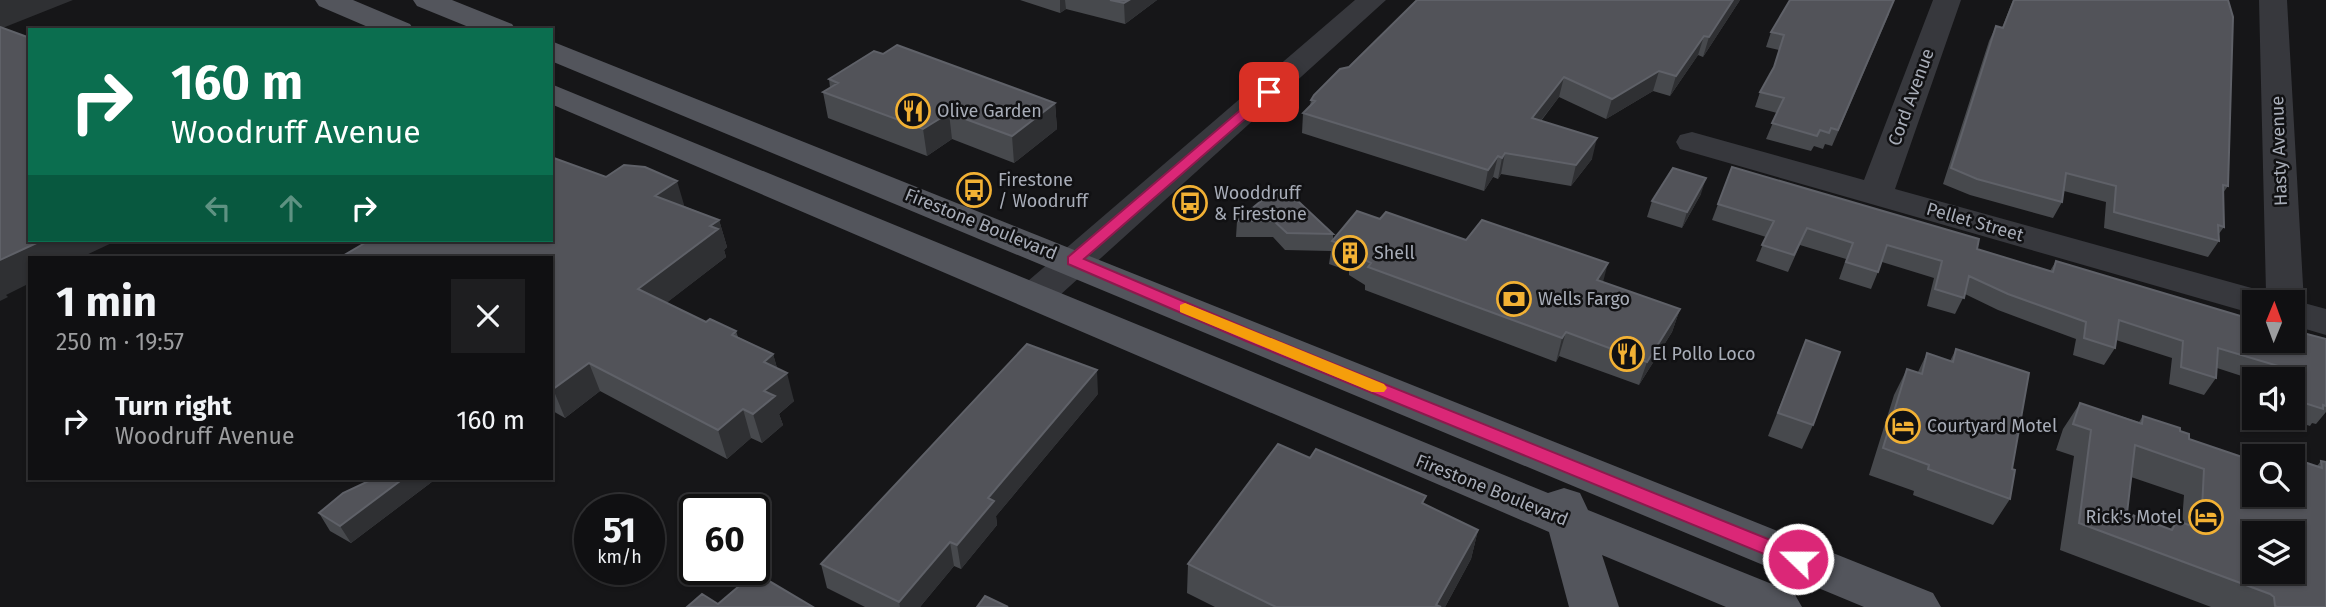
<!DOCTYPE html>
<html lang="en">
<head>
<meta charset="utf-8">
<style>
	body { margin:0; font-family:"Fira Sans",sans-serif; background:#1e1e20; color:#f1f3f6; height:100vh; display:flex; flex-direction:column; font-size:26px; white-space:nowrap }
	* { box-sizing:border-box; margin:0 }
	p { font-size:23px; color:#9c9d9f }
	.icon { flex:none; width:38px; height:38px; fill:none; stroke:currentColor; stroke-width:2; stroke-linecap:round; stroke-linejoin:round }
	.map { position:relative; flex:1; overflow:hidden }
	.drawer { position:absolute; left:28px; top:256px; width:525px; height:224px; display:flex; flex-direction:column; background:#101012; border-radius:0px; box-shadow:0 2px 5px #0004,0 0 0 2px #303032 }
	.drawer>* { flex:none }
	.banner { position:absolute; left:28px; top:28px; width:525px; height:214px; border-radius:0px; box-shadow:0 2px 5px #0004,0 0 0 2px #303032; background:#0b6e4f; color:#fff; overflow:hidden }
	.needle { width:46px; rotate:1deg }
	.controls { position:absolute; left:2242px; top:290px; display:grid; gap:14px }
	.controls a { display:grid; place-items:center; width:63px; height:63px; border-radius:0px; background:#101012; box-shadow:0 2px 5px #0004,0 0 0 2px #303032; font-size:35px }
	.speed { position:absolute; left:574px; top:494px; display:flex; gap:14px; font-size:35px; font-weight:700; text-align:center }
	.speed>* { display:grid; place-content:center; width:91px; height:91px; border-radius:50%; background:#101012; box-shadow:0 2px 5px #0004,0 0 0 2px #303032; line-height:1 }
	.speed small { font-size:18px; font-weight:400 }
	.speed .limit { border:4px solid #111; border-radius:10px; background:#fff; color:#111 }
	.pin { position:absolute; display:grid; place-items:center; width:60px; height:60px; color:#fff; margin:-30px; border-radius:14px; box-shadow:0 4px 10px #0006 }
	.me { position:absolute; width:77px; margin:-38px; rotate:292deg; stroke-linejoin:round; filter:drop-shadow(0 0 5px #0008) }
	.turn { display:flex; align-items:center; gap:24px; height:147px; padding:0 28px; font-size:32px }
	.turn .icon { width:91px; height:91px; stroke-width:2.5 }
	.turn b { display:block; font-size:49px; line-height:60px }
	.lanes { display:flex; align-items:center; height:66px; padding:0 28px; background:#0003; justify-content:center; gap:35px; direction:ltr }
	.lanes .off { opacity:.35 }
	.round { display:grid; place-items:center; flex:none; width:74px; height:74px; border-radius:0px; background:#1e1e20 }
	.head { display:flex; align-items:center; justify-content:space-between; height:119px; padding:0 28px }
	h1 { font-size:42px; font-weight:700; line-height:52px }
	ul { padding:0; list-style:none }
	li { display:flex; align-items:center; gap:21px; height:91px; padding:0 28px }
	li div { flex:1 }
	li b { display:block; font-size:26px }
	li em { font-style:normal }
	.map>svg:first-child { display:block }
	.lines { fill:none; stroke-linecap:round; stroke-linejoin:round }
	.minor { fill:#37383d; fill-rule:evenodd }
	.major { fill:#53555c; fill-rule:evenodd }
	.wall { fill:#47494d; fill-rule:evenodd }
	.shaded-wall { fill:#2f3033 }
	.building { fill:#525359; stroke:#5f6168; stroke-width:2; fill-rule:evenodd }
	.route { fill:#db2777; stroke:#8e194d; stroke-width:2 }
	.slow { fill:#f59e0b }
	.labels { text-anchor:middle; stroke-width:5; stroke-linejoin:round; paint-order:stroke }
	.street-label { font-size:18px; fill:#a8adb8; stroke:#111113 }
	.poi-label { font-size:18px; fill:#a8adb8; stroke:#111113; text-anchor:start }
</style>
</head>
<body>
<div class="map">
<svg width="2326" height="607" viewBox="0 0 2326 607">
	<rect width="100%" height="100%" fill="#161618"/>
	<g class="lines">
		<path class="minor" d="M1355,0H1386L1049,305L1035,308L1021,305L1016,296L1021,287Z
			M1933,0H1961L1895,189L2266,292L2259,0H2287L2304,303L2326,309V335L2292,325V303H2254V314L1680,149L1676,142L1680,135L1692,132L1864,180Z"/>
		<path class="major" d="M315,0H353L410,24L414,30H375L319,6Z
			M413,0H452L512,24L516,30H476L417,6Z
			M551,41L1933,593L1941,607H1864L551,61Z
			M551,84L1548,493L1564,488L1580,493L1588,510L1794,593L1802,607H1726L1602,555L1619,607H1569L1549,532L551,104Z"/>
	</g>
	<path class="wall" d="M1020,0H1157L1125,24L1066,9L1060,13Z
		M1740,0L1703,57L1698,55L1670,96L1653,91L1606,119L1559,97L1541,121L1592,159L1571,186L1501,174L1498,179L1493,177L1484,191L1302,133L1303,113L1310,106L1311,100Z
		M2013,0H2228V186L2223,193L2224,227L2218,235L2219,241L2208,257L2104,228L2106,202L2064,191L2062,202L2053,218L1970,195L1943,184L1989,41L1996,26L2002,28Z
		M1889,14L1832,146L1825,144L1823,149L1814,146L1811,151L1766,139L1777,113L1755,107L1760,92L1773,69L1779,50L1766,47L1771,32Z
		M883,54L1055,103L1057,129L1014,163L952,139L927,156L828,118L823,92L830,88L829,79Z
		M1273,191L1333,234V240L1380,219L1466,240L1603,282L1680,309L1672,332L1639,385L1559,356L1556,362L1365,290V285L1349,275V271L1329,264L1331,251L1285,250L1273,237H1236L1237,221Z
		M1701,194L1682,228L1647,217L1652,201Z
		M1718,204L1977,249L2050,271L2056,261L2224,312L2326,339V412L2316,424L2312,423L2310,426L2285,418H2292V380H2254L2217,368L2216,378L2204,395L2169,384L2172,358L2116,340L2115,348L2104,365L2073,355L2076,339L1998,310L1965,294L1955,314L1927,306L1934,278L1882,262L1871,289L1839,279L1846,259L1800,245L1788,272L1756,261L1766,237L1712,220Z
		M684,206L719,220L727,247L724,250L726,257L666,303L706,322L736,331L738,337L773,354L777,368L794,401L779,414L783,425L762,443L751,438L727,459L600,391L565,418L551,410V257Z
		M1806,340L1813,425L1802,449L1768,436Z
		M1956,349L2012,469L2010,499L1993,525L1913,495L1914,491L1869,475L1894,395L1907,369L1918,372L1927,353L1950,361Z
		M1098,394L996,516L997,525L961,569L954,566L920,607H865L827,588L821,564Z
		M2080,403L2139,422L2143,416L2180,431L2254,495L2317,466L2321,461L2326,462V607H2211L2060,550L2074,456L2056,450L2063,429ZM2131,477L2184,495L2182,522L2177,521L2170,529L2127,513Z
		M2268,450L2289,457H2262Z
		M1310,458L1425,504L1478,530L1471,559L1445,607H1215L1187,593L1188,564Z
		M375,478H437L351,543L330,531L319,513Z"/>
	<path class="shaded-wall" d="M0,0H73L0,29Z
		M1060,0H1065L1066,9L1060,13Z
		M1129,0H1157L1125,24L1124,3Z
		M1733,0H1740L1703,57L1709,37Z
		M1704,36L1698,55L1670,96L1676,76Z
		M1659,71L1653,91L1606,119L1612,99Z
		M1564,77L1559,97L1527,138L1532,118Z
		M1055,103L1057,129L1014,163L1012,136Z
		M949,113L952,139L927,156L923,129Z
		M1597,138L1592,159L1571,186L1576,165Z
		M1505,153L1501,174L1498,179L1502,158Z
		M1498,156L1493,177L1484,191L1488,170Z
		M1706,178L1701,194L1682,228L1687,212Z
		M677,181L685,208L655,196Z
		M719,220L727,247L724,250L726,257L647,318L638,289Z
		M43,240H118L82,257H30V283L6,295L8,297L0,301V260Z
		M1608,263L1602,286L1597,280Z
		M1680,309L1672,332L1639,385L1647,362Z
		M1566,332L1559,356L1556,362L1562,338Z
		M773,354L780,378L787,373L794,401L779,414L783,425L762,443L753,414L764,391V362Z
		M589,363L600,391L565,418L553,389Z
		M1097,370L1098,394L996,516L997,525L961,569L957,545L988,498Z
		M743,409L751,438L727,459L718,430Z
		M404,478H437L351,543L340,526Z
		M1478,530L1471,559L1445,607H1436Z
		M950,542L954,566L920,607H900L899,602Z"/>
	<path class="building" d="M1110,0H1129L1124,3Z
		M1417,0H1733L1709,37L1704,36L1676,76L1659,71L1612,99L1564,77L1532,118L1597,138L1576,165L1505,153L1502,158L1498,156L1488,170L1303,113L1315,101L1311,100L1314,95L1340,69L1349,67Z
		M1790,0H1894L1838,130L1831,128L1829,133L1820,130L1817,136L1772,123L1784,98L1760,92L1774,67L1784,35L1771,32Z
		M2014,0H2228L2233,17L2228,186L2223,185L2224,227L2218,225L2219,241L2114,212L2116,186L2066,173L2062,202L1977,179L1951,168L1996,26L2003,28Z
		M0,27L30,38V240H43L0,260Z
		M897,45L1055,103L1012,136L949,113L923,129L823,92L838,83L829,79L874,51L883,54Z
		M551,157L606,177L624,165L645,167L677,181L655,196L719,220L710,226L718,229L638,289L706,322L710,319L736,331L732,335L773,354L764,362L787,373L764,391L775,396L753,414L743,409L718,430L589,363L553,389L551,388V257H341L370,240H551Z
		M1732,167L1979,239L1977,249L2053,272L2056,261L2254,320V341H2292V330L2326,339V406L2323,405V409L2292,399V380H2285V368L2218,348L2216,378L2181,367L2183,341L2119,320L2115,348L2084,338L2086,322L2008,294L1969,276L1964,298L1935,289L1942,261L1887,245L1878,272L1846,262L1853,243L1807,228L1794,255L1762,245L1774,221L1718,204Z
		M1673,168L1706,178L1687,212L1652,201Z
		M1273,191L1299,202L1333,234L1287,233L1274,221H1237Z
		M1357,211L1380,219L1386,212L1466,240L1482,220L1608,263L1597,280L1680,309L1647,362L1566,332L1562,338L1368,267L1371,263L1351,252L1354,249L1332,241Z
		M1806,340L1840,352L1813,425L1778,413Z
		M1027,344L1097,370L988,498L994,501L957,545L950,542L899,602L821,564Z
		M1956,349L2029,373L2012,469L2015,470L2010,499L1928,469L1929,465L1883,448L1907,369L1922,374L1927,353L1953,362Z
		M2080,403L2142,424L2143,416L2180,428V431L2189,434V439L2254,461V495H2292V458L2322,468L2321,461L2326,462V607H2277L2275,606L2274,597L2270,594L2079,523L2091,430L2073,424ZM2135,445L2204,469L2201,529L2177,521L2172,530L2127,513ZM2254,534H2292V572H2254Z
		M1278,444L1310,458L1316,449L1426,496L1422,503L1478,530L1436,605L1441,607H1276L1188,564Z
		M2268,450L2289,457H2268Z
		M375,478H404L340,526L319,513L343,493Z
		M759,575L813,607H687L702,594L718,604L751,576L756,578Z
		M985,596L1008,607H977Z"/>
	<path class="route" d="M1265,89L1276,92L1084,259L1258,333L1805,554L1808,559L1805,565H1791L1246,341L1068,264V257Z"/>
	<path class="slow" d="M1185,303L1384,384L1387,388L1384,392H1372L1180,312V305Z"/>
	<defs>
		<g id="restaurant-ring" transform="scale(1.75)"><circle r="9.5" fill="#111113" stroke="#f2b134" stroke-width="1.5"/><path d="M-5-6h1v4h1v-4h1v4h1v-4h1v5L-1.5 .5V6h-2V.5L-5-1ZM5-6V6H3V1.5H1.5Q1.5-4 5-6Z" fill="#f2b134"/></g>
		<g id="bus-ring" transform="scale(1.75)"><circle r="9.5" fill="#111113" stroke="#f2b134" stroke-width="1.5"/><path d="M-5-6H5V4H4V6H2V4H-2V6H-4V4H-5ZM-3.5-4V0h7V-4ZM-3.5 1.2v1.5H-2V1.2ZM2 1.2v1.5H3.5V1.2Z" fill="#f2b134"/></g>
		<g id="building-ring" transform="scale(1.75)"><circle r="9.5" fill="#111113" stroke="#f2b134" stroke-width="1.5"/><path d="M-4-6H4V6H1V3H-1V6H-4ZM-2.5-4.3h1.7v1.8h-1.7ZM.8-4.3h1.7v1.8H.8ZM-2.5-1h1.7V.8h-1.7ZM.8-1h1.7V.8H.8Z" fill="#f2b134"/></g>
		<g id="bank-ring" transform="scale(1.75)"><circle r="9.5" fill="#111113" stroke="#f2b134" stroke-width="1.5"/><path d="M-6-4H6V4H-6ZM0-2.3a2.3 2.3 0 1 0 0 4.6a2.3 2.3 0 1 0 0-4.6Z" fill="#f2b134"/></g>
		<g id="hotel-ring" transform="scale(1.75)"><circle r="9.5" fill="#111113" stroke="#f2b134" stroke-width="1.5"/><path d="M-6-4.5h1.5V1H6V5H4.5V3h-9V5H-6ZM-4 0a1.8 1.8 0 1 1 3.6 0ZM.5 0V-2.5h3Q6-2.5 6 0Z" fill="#f2b134"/></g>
	</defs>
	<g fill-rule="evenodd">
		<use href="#restaurant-ring" x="913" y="111"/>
		<use href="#bus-ring" x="974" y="190"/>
		<use href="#bus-ring" x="1190" y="203"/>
		<use href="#building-ring" x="1350" y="253"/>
		<use href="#bank-ring" x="1514" y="299"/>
		<use href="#restaurant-ring" x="1627" y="354"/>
		<use href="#hotel-ring" x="1903" y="426"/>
		<use href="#hotel-ring" x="2206" y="517"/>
	</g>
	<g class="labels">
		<g class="street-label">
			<text transform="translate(1911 97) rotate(-70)" y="6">Cord Avenue</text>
			<text transform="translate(2279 151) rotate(-92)" y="6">Hasty Avenue</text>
			<text transform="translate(1975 222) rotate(16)" y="6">Pellet Street</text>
			<text transform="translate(981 224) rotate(22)" y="6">Firestone Boulevard</text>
			<text transform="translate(1492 490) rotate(22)" y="6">Firestone Boulevard</text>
		</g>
		<g class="poi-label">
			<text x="937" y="117">Olive Garden</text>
			<text x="998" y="186">Firestone<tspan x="998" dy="21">/ Woodruff</tspan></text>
			<text x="1214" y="199">Wooddruff<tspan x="1214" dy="21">&amp; Firestone</tspan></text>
			<text x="1374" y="259">Shell</text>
			<text x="1538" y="305">Wells Fargo</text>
			<text x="1652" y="360">El Pollo Loco</text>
			<text x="1927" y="432">Courtyard Motel</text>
			<text x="2182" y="523" text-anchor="end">Rick's Motel</text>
		</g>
	</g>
</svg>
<div class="controls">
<a><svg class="needle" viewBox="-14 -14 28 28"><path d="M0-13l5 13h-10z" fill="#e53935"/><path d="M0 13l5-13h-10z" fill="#9c9d9f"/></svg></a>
<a><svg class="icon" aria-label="sound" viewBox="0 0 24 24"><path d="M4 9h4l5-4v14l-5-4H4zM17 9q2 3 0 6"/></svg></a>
<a><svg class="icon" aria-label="search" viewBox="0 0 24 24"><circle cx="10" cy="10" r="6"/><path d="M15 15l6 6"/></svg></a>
<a><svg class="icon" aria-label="layers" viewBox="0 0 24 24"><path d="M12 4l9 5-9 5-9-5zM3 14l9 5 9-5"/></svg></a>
</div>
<div class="speed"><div>51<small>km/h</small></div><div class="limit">60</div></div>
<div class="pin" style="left:1269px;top:92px;background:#d93025"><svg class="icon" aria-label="arrive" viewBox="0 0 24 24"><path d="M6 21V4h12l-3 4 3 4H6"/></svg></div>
<svg class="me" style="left:1798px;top:559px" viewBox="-20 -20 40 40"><circle r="17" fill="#db2777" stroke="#fff" stroke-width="3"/><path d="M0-11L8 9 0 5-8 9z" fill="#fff"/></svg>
<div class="banner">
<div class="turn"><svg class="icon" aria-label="right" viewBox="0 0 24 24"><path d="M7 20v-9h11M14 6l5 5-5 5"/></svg><div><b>160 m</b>Woodruff Avenue</div></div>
<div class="lanes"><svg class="icon off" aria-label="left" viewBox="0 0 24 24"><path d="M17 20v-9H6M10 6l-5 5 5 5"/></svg><svg class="icon off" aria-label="ahead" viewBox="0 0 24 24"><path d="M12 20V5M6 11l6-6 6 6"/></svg><svg class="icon" aria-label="right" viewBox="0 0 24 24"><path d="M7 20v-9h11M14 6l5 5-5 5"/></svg></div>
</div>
<section class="drawer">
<div class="head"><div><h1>1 min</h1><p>250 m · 19:57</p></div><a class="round"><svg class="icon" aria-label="close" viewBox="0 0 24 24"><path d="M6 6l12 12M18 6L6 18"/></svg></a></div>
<ul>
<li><svg class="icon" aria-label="right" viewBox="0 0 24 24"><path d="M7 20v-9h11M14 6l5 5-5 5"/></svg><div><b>Turn right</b><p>Woodruff Avenue</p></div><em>160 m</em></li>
</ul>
</section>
</div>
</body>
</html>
